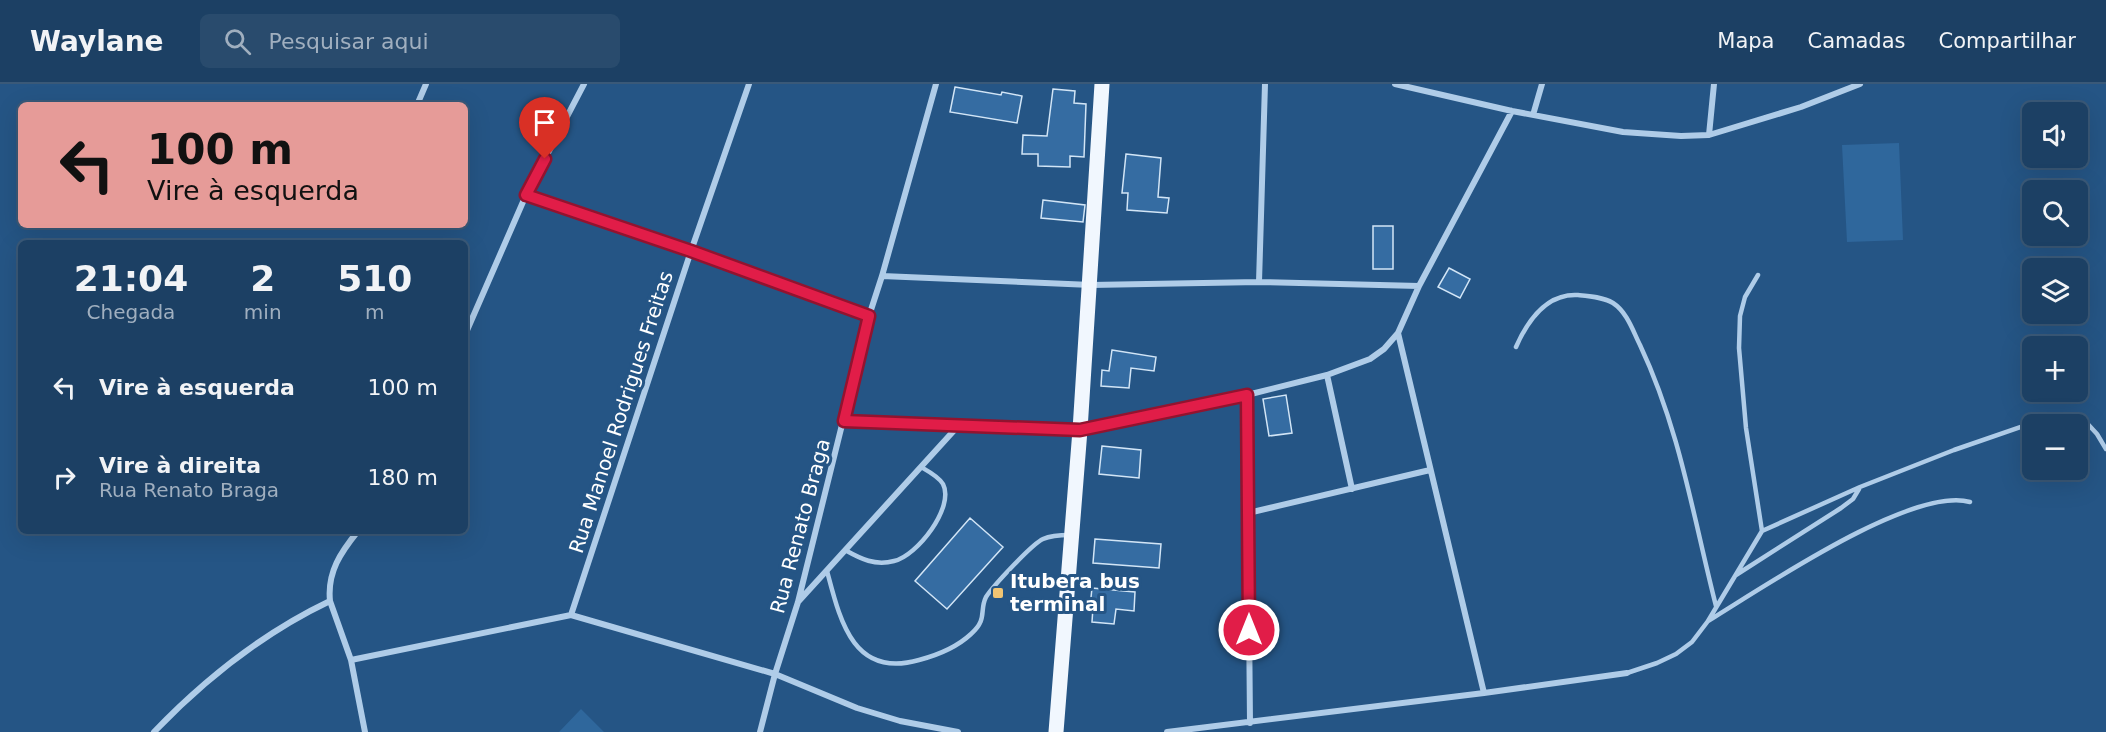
<!DOCTYPE html>
<html lang="pt">
<head>
<meta charset="utf-8">
<style>
	body { margin:0; font-family:"DejaVu Sans",sans-serif; background:#294b6d; color:#f1f3f6; height:100vh; display:flex; flex-direction:column; font-size:22px; white-space:nowrap }
	* { box-sizing:border-box; margin:0 }
	p { font-size:20px; color:#a0afbf }
	.icon { flex:none; width:33px; height:33px; fill:none; stroke:currentColor; stroke-width:2; stroke-linecap:round; stroke-linejoin:round }
	.map { position:relative; flex:1; overflow:hidden }
	.side { position:absolute; left:18px; top:156px; width:450px; height:294px; display:flex; flex-direction:column; background:#1c4064; border-radius:9px; box-shadow:0 6px 24px #0002,0 0 0 2px #3a5978 }
	.side>* { flex:none }
	.guide { position:absolute; left:18px; top:18px; width:450px; height:126px; border-radius:9px; box-shadow:0 6px 24px #0002,0 0 0 2px #3a5978; background:#e69b98; color:#111; overflow:hidden }
	.controls { position:absolute; left:2022px; top:18px; display:grid; gap:12px }
	.controls a { display:grid; place-items:center; width:66px; height:66px; border-radius:9px; background:#1c4064; box-shadow:0 6px 24px #0002,0 0 0 2px #3a5978; font-size:30px }
	.pin { position:absolute; display:grid; place-items:center; width:51px; height:51px; color:#fff; margin:-62px -26px; border-radius:50% 50% 50% 0; rotate:-45deg; box-shadow:0 0 6px #0007 }
	.pin .icon { rotate:45deg }
	.me { position:absolute; width:66px; margin:-33px; rotate:0deg; stroke-linejoin:round; filter:drop-shadow(0 0 4px #0008) }
	.turn { display:flex; align-items:center; gap:21px; height:126px; padding:0 30px; font-size:27px }
	.turn .icon { width:78px; height:78px; stroke-width:2.5 }
	.turn b { display:block; font-size:42px; line-height:51px }
	.eta { display:flex; justify-content:space-evenly; align-items:center; height:102px; text-align:center }
	.eta b { font-size:36px; font-weight:600; line-height:42px }
	ul { padding:0; list-style:none }
	li { display:flex; align-items:center; gap:18px; height:90px; padding:0 30px }
	li div { flex:1 }
	li b { display:block; font-size:22px }
	li em { font-style:normal }
	header { display:flex; align-items:center; gap:36px; box-sizing:border-box; height:84px; padding:0 30px; background:#1c4064; border-bottom:2px solid #3a5978 }
	header strong { font-size:28px }
	nav { display:flex; gap:33px; margin-inline-start:auto; font-size:21px }
	.search { width:420px; height:54px; background:#294b6d; display:flex; align-items:center; gap:15px; box-sizing:border-box; padding:0 21px; border-radius:9px; color:#a0afbf; font-size:22px }
	.map>svg:first-child { display:block }
	.green { fill:#2f679c }
	.building { fill:#356ca2; stroke:#d2e5f6; stroke-width:1.5 }
	.lines { fill:none; stroke-linecap:round; stroke-linejoin:round }
	.service { stroke:#afcce8; stroke-width:4.5 }
	.minor { stroke:#afcce8; stroke-width:6 }
	.primary { stroke:#f1f7fe; stroke-width:15 }
	.route-casing { stroke:#92132f; stroke-width:15 }
	.route { stroke:#e11d48; stroke-width:10 }
	.poi-dot { fill:#f2c573; stroke:#255585; stroke-width:2 }
	.labels { text-anchor:middle; stroke-width:6; stroke-linejoin:round; paint-order:stroke }
	.street-label { font-size:20px; fill:#fff; stroke:#255585 }
	.poi-label { font-size:20px; font-weight:bold; fill:#fff; stroke:#255585; text-anchor:start }
</style>
</head>
<body>
<header>
<strong>Waylane</strong>
<div class="search"><svg class="icon" aria-label="search" viewBox="0 0 24 24"><circle cx="10" cy="10" r="6"/><path d="M15 15l6 6"/></svg>Pesquisar aqui</div>
<nav><a>Mapa</a><a>Camadas</a><a>Compartilhar</a></nav>
</header>
<div class="map">
<svg width="2106" height="648" viewBox="0 0 2106 648">
	<rect width="100%" height="100%" fill="#255585"/>
	<path class="green" d="M1899,59L1903,156L1847,158L1842,61Z
		M581,625L604,648H559Z"/>
	<path class="building" d="M955,3L1001,11L1002,8L1022,12L1017,39L950,28Z
		M1053,5L1075,7L1074,19L1086,20L1084,73L1070,72V83L1038,82V70H1022L1023,51L1047,52Z
		M1126,70L1161,74L1158,113L1169,114L1167,129L1127,126L1128,109H1122Z
		M1043,116L1085,121L1083,138L1041,134Z
		M1373,142H1393V185H1373Z
		M1449,184L1470,195L1460,214L1438,203Z
		M1112,266L1156,273L1154,287L1131,284L1129,304L1101,302L1102,286L1109,287Z
		M1286,311L1292,349L1269,352L1263,315Z
		M1102,362L1141,366L1139,394L1099,390Z
		M970,434L1003,463L947,525L915,497Z
		M1095,455L1161,460L1159,484L1093,479Z
		M1092,504L1135,508L1134,527L1116,525L1114,540L1092,538L1093,523H1090Z"/>
	<g class="lines">
		<path class="service" d="M1758,191L1745,213L1740,232L1739,264L1746,344L1762,447
			M1516,263C1527,238 1546,209 1578,211C1589,212 1603,213 1613,219C1627,228 1633,247 1640,261C1680,346 1693,432 1716,522
			M845,466C861,475 875,482 894,477C917,472 955,423 943,400C939,393 928,387 921,383
			M827,487C840,536 853,595 919,576C938,571 956,564 971,550C988,535 979,527 986,513C993,502 1032,460 1043,455C1052,451 1061,451 1070,451
			M1736,491L1841,424L1853,415L1859,405
			M1708,537C1761,505 1911,402 1970,418
			M1627,589L1657,579L1676,570L1692,558L1708,537L1762,447L1860,403L1954,366L2047,334L2071,333L2085,337L2097,350L2106,365"/>
		<path class="minor" d="M1395,0L1512,27L1623,48L1681,52L1709,51L1801,23L1860,0
			M417,21L426,0
			M1533,31L1542,0
			M1709,51L1714,0
			M526,111L691,167L869,232
			M882,192L1091,201L1259,198L1419,202
			M1259,198L1265,0
			M1398,249L1484,609
			M465,251L526,111L584,0
			M1327,291L1352,405
			M1247,311L1250,639
			M844,337L1080,346L1247,311L1327,291L1370,275L1384,265L1398,249L1419,202L1512,27
			M1248,429L1430,386
			M358,447C341,468 327,488 330,517L351,576L365,648
			M798,518L959,341
			M571,531L691,167L749,0
			M351,576L571,531L775,590L857,624L900,637L958,648
			M154,648C204,596 265,548 330,517
			M760,648L775,590L798,518L869,232L882,192L936,0
			M1167,648L1484,609L1627,589"/>
		<path class="primary" d="M1056,648L1080,346L1102,0"/>
	</g>
	<g class="lines">
		<g class="route-casing">
			<path id="route" d="M545,75L526,111L691,167L869,232L844,337L1080,346L1247,311L1249,546"/>
		</g>
		<use href="#route" class="route"/>
	</g>
	<rect class="poi-dot" x="992" y="503" width="12" height="12" rx="3"/>
	<g class="labels">
		<g class="street-label">
			<text transform="translate(621 328) rotate(-72)" y="7">Rua Manoel Rodrigues Freitas</text>
			<text transform="translate(800 442) rotate(-75)" y="7">Rua Renato Braga</text>
		</g>
		<g class="poi-label">
			<text x="1010" y="504">Itubera bus<tspan x="1010" dy="23">terminal</tspan></text>
		</g>
	</g>
</svg>
<div class="controls">
<a><svg class="icon" aria-label="sound" viewBox="0 0 24 24"><path d="M4 9h4l5-4v14l-5-4H4zM17 9q2 3 0 6"/></svg></a>
<a><svg class="icon" aria-label="search" viewBox="0 0 24 24"><circle cx="10" cy="10" r="6"/><path d="M15 15l6 6"/></svg></a>
<a><svg class="icon" aria-label="layers" viewBox="0 0 24 24"><path d="M12 4l9 5-9 5-9-5zM3 14l9 5 9-5"/></svg></a>
<a>+</a>
<a>−</a>
</div>
<div class="pin" style="left:545px;top:75px;background:#d93025"><svg class="icon" aria-label="arrive" viewBox="0 0 24 24"><path d="M6 21V4h12l-3 4 3 4H6"/></svg></div>
<svg class="me" style="left:1249px;top:546px" viewBox="-20 -20 40 40"><circle r="17" fill="#e11d48" stroke="#fff" stroke-width="3"/><path d="M0-11L8 9 0 5-8 9z" fill="#fff"/></svg>
<div class="guide">
<div class="turn"><svg class="icon" aria-label="left" viewBox="0 0 24 24"><path d="M17 20v-9H6M10 6l-5 5 5 5"/></svg><div><b>100 m</b>Vire à esquerda</div></div>
</div>
<section class="side">
<div class="eta">
<div><b>21:04</b><p>Chegada</p></div>
<div><b>2</b><p>min</p></div>
<div><b>510</b><p>m</p></div>
</div>
<ul>
<li><svg class="icon" aria-label="left" viewBox="0 0 24 24"><path d="M17 20v-9H6M10 6l-5 5 5 5"/></svg><div><b>Vire à esquerda</b></div><em>100 m</em></li>
<li><svg class="icon" aria-label="right" viewBox="0 0 24 24"><path d="M7 20v-9h11M14 6l5 5-5 5"/></svg><div><b>Vire à direita</b><p>Rua Renato Braga</p></div><em>180 m</em></li>
</ul>
</section>
</div>
</body>
</html>
